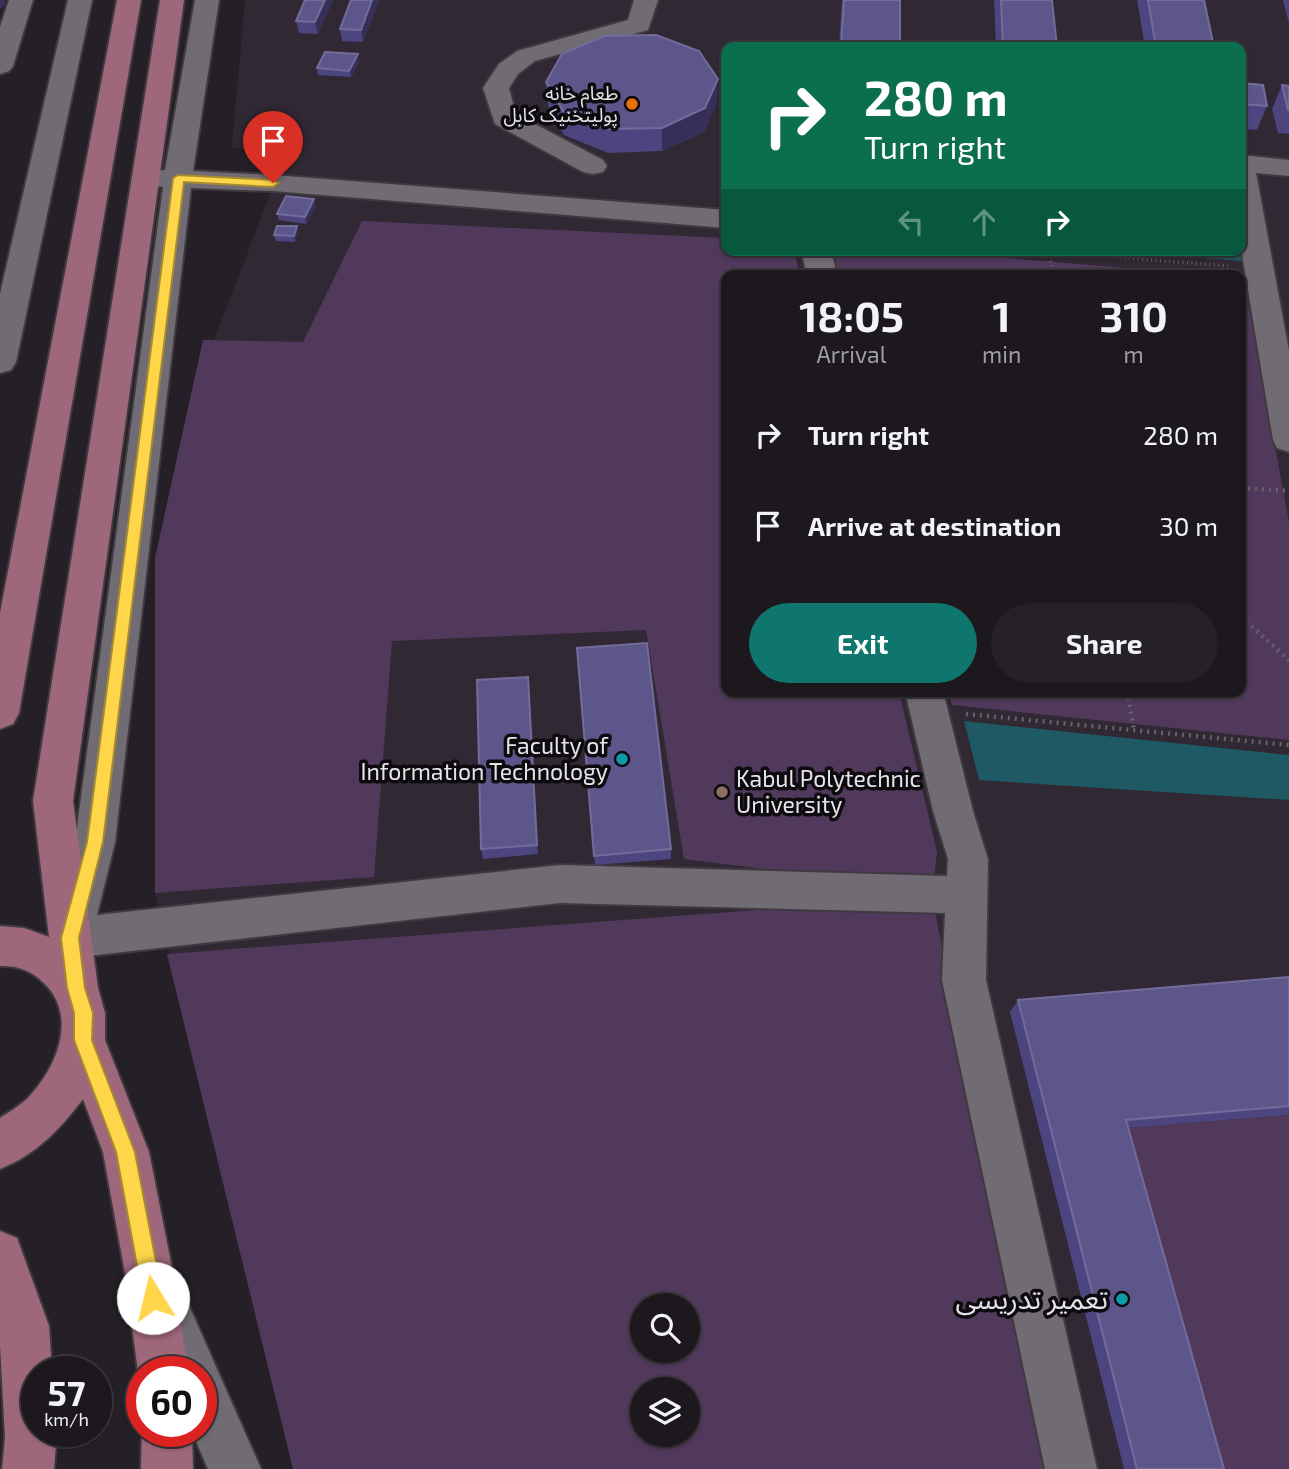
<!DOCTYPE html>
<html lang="en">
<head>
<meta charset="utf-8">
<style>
	body { margin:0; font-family:"Exo 2","Noto Sans Arabic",sans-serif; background:#252126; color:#f1f3f6; height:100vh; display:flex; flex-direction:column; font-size:26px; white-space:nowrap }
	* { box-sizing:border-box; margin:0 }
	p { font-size:23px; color:#a0a0a4 }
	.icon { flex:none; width:38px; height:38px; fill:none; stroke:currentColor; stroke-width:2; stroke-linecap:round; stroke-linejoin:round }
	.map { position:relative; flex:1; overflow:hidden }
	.sheet { position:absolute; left:721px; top:270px; width:525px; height:427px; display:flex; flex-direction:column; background:#1c181d; border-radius:14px; box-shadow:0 2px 5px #0004,0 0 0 2px #3a373b }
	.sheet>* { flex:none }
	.guide { position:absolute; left:721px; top:42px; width:525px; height:214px; border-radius:14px; box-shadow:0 2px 5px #0004,0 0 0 2px #3a373b; background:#0b6e4f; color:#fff; overflow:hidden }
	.controls { position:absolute; left:630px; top:1293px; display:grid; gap:14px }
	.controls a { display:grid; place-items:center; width:70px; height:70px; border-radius:50%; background:#1c181d; box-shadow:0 2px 5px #0004,0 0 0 2px #3a373b; font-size:35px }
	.speed { position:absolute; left:21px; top:1356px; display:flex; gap:14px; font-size:35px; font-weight:700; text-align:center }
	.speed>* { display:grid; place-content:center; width:91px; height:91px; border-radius:50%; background:#1c181d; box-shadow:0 2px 5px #0004,0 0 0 2px #3a373b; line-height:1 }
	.speed small { font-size:18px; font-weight:400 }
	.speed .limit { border:10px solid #d22; background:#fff; color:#111 }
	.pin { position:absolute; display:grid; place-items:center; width:60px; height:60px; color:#fff; margin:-72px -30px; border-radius:50% 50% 50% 0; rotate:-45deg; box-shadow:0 0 7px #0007 }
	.pin .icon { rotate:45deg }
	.me { position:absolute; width:77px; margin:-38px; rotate:351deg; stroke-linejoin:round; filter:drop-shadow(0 0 5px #0008) }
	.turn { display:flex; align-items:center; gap:24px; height:147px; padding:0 28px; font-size:32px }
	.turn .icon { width:91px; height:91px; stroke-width:2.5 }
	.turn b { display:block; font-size:49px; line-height:60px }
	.lanes { display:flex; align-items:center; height:66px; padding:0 28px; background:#0003; justify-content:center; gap:35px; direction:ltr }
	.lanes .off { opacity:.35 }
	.eta { display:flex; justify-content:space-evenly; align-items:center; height:119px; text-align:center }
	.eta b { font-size:42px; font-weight:700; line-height:49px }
	.button { display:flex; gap:14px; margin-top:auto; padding:14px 28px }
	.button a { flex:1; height:80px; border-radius:42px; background:#0f766e; color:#fff; font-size:28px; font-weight:700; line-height:80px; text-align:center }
	.button a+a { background:#252126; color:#f1f3f6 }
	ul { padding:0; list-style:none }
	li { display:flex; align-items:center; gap:21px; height:91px; padding:0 28px }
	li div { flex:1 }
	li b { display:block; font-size:26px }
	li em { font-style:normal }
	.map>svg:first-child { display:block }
	.built { fill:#302833; fill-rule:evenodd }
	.green { fill:#50395b; fill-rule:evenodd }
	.water { fill:#1e5964 }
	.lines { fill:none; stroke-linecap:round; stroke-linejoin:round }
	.minor-casing { stroke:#3e3a40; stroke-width:4 }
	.major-casing { stroke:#3e3a40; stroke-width:4 }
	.path-far1 { stroke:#676369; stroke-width:3.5; stroke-dasharray:1 3.5; stroke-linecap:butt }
	.path { stroke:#676369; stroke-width:4.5; stroke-dasharray:2 5; stroke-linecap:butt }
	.minor { fill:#716c73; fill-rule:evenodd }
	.major { fill:#9f687a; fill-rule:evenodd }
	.wall { fill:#4d4580 }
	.shaded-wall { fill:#362f58 }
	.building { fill:#5d568b; stroke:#736c9a; stroke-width:2 }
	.route { fill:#ffd54a; stroke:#a68a30; stroke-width:2 }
	.food-dot { fill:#e8710a; stroke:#0d0b0e; stroke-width:2.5 }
	.culture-dot { fill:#0f9aa8; stroke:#0d0b0e; stroke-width:2.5 }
	.education-dot { fill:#8d6e63; stroke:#0d0b0e; stroke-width:2.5 }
	.labels { text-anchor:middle; stroke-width:7; stroke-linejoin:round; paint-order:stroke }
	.far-poi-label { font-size:19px; fill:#e7e4e9; stroke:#0d0b0e; text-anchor:end }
	.poi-label { font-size:23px; fill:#e7e4e9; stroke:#0d0b0e; text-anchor:end }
	.near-poi-label { font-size:28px; fill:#e7e4e9; stroke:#0d0b0e; text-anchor:end }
</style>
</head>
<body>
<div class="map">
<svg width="1289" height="1469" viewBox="0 0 1289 1469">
	<rect width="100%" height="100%" fill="#252027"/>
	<path class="built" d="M245,0H1289V1469H293L155,893V558L203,340H214L285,155L232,147ZM726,47H1241V250H726ZM726,275H1241V691H726ZM642,1306H688V1351H642ZM642,1390H688V1435H642Z"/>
	<path class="green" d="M362,221L726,238V250H794L800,275H726V691H899L937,852L933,890L684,859L646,630L392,641L374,877L155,893V558L203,340L303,342Z
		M831,250H910L1210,275H838Z
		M1241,277L1244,278L1289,522V740L952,705L948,691H1241Z
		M932,897L1047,1469H293L167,954ZM642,1306H688V1351H642ZM642,1390H688V1435H642Z
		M1289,1115V1469H1209L1115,1129Z"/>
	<path class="water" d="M1095,250H1241L1243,261Z
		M964,721L1289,755V800L979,780Z"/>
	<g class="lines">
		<g class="minor-casing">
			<path id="minor" d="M9,0H33L13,66L9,71L0,74V27Z
				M68,0H92L16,362L11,370L0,373V294Z
				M195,0H219L193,171L273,175L726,210V228L273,191L191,188L115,842L97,915L560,865L947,876L948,859L933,811L905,691H943L973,811L988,859L986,980L1097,1469H1045L942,980L945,913L560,903L70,958L55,952L49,938L75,842L163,187L145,184L141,178L145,172L165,170Z
				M634,0H658L648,30L535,61L518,74L509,88L516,114L603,160L607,166L603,172L593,174L583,172L495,124L483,88L499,64L517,51L628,20Z
				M1241,155L1289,160V176L1256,173L1289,351V452L1277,448L1273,440L1241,248Z
				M801,250H831L837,275H807Z
				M165,1285L183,1292L261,1469H208L192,1432H201V1372H166L140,1310L147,1292Z"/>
		</g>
		<g class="major-casing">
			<path id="major" d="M117,0H141L19,713L13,724L0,729V613Z
				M160,0H184L73,801L98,988L105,1013V1040L149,1152L173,1273L188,1372H142V1382L138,1372L125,1273L103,1152L83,1099C59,1130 37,1154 0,1169V1118C9,1112 19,1106 27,1099C56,1069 79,1017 44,983C30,970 19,966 0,966V926L24,928L49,937L33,801Z
				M0,1231L17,1238L49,1326L52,1372H37V1432H57L54,1469H2L5,1438L0,1344Z
				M142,1428V1432H192L193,1469H141Z"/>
		</g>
		<path class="path-far1" d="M1030,250L1228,266
			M1049,252L1053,275"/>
		<path class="path" d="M1241,488L1289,491
			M1241,617L1289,660
			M1127,691L1134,730
			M966,714L1289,745"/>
		<use href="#minor" class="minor"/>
		<use href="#major" class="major"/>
	</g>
	<path class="wall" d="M305,0H333L318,34L299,33L296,21Z
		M379,0L363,42L342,41L340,29Z
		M842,0H900V47H839Z
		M994,0H1052L1057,47H996Z
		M1137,0H1204L1214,47H1145Z
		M1283,0H1289V23Z
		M359,61L351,77L318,75L317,68Z
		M546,82L717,102L704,132L662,151L608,153L564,135L548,106Z
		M1241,83L1267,106L1257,130L1241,129Z
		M1282,85L1289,86V134L1278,133L1272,109Z
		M316,206L306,224L279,220L277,214Z
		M297,226L298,233L295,242L276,241L274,235Z
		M577,648L671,849V859L595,865Z
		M528,677L538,854L483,859L481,849Z
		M1289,977V1115L1128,1128L1224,1469H1124L1010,1012L1018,1000Z"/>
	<path class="shaded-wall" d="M0,0H5L6,3L0,10Z
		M325,0H333L318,34L315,22Z
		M372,0H379L363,42L361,30Z
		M358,54L359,61L351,77L349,71Z
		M718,79L717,102L704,132L662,151V128Z
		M314,199L316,206L306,224L305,217Z
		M297,226L298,233L295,242L294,236Z
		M528,677L529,687L538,854L537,845Z"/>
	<path class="building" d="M305,0H325L315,22L296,21Z
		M351,0H372L361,30L340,29Z
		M844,0H900V47H841Z
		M1001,0H1052L1057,47H1003Z
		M1148,0H1204L1214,47H1156Z
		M656,35L699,51L718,79L705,108L662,128L608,129L563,111L546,82L562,54L604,36Z
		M325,52L358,54L349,71L317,68Z
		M1241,83L1263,85L1267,106L1241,104Z
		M1282,85L1289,86V110H1288Z
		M286,196L314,199L305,217L277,214Z
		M277,226H297L294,236L274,235Z
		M647,643L671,849L594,856L577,648Z
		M528,677L537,845L481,849L477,680Z
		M1289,977V1106L1126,1120L1224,1469H1137L1018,1000Z"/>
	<path class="route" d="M178,175L273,180L279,183L273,187L184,182L103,842L79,938L85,988L93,1013L92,1040L135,1152L163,1298L160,1305L153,1308L146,1305L143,1298L116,1152L74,1040V1013L67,988L61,938L87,842L173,178Z"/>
	<circle class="food-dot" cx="632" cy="104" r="7"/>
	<g class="culture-dot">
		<circle cx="622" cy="759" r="7"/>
		<circle cx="1122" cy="1299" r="7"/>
	</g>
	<circle class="education-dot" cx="722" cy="792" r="7"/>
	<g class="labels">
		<g class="far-poi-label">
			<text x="618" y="100">طعام خانه<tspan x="618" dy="22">پولیتخنیک کابل</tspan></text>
		</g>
		<g class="poi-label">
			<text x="608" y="754">Faculty of<tspan x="608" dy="26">Information Technology</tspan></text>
			<text x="736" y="787" text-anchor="start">Kabul Polytechnic<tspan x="736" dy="26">University</tspan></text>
		</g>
		<g class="near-poi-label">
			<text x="1108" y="1309">تعمیر تدریسی</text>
		</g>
	</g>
</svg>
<div class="controls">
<a><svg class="icon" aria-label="search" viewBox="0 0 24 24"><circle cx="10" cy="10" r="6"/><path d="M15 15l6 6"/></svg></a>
<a><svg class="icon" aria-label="layers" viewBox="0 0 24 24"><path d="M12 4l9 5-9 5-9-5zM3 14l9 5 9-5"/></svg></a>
</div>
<div class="speed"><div>57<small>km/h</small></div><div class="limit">60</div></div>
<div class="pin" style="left:273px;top:183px;background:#d93025"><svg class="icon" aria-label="arrive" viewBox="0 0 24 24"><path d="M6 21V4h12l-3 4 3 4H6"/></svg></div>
<svg class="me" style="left:153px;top:1298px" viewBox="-20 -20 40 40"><circle r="19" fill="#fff"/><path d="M0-13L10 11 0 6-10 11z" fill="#ffd54a"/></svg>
<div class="guide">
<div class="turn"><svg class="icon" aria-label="right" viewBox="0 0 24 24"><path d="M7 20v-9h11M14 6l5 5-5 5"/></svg><div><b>280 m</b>Turn right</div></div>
<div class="lanes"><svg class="icon off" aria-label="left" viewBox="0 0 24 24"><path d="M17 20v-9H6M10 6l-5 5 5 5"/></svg><svg class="icon off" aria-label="ahead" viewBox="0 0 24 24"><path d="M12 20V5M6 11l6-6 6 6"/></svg><svg class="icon" aria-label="right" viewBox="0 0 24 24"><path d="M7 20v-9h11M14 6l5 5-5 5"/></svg></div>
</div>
<section class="sheet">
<div class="eta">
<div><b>18:05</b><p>Arrival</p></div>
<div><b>1</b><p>min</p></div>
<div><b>310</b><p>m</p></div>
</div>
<ul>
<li><svg class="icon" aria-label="right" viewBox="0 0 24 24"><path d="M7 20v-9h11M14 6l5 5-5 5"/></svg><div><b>Turn right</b></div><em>280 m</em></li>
<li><svg class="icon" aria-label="arrive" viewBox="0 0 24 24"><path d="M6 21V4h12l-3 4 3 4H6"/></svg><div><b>Arrive at destination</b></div><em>30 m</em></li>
</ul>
<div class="button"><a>Exit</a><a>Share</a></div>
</section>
</div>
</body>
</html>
